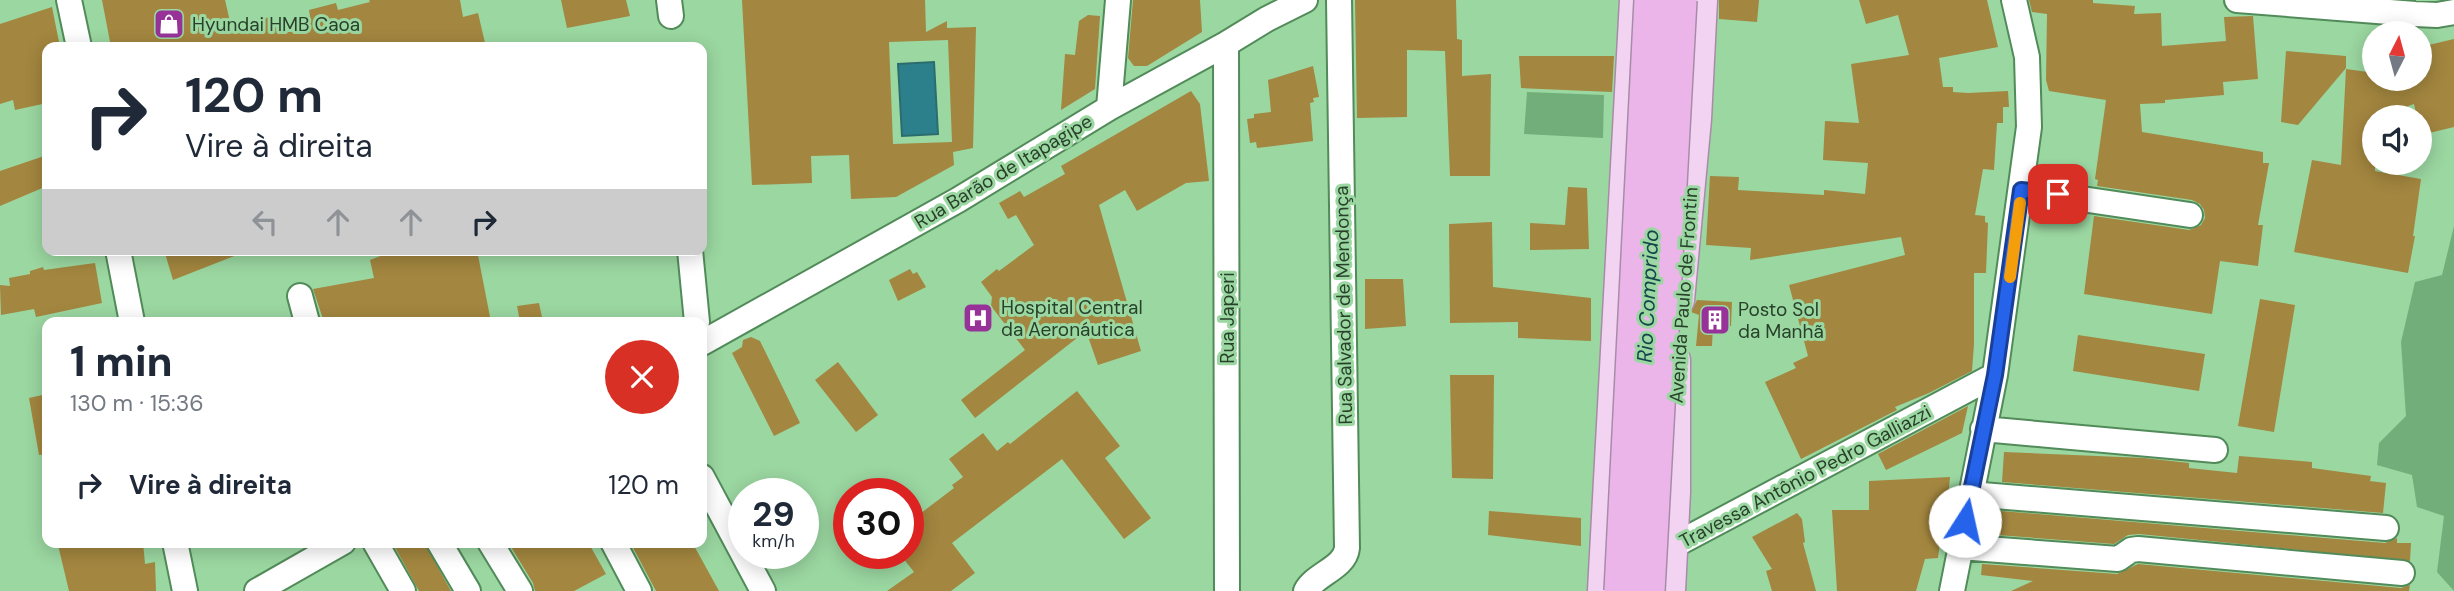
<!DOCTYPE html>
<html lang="pt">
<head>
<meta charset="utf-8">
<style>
	body { margin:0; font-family:"DM Sans",sans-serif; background:#f6f6f7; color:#1f2937; height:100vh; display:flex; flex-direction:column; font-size:26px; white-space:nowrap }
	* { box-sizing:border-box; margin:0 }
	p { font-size:23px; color:#747a83 }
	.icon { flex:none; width:38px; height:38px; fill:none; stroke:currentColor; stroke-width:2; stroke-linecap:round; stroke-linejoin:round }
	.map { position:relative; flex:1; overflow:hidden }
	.side { position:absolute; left:42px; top:317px; width:665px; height:231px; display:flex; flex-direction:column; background:#fff; border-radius:14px; box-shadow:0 4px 18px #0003 }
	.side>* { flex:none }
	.top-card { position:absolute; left:42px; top:42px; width:665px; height:214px; border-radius:14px; box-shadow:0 4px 18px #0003; background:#fff; color:#1f2937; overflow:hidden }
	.needle { width:46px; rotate:6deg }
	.buttons { position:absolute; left:2362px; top:21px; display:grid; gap:14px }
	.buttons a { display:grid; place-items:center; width:70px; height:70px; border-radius:50%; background:#fff; box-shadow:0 4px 18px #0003; font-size:35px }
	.speed { position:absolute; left:728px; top:478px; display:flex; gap:14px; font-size:35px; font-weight:700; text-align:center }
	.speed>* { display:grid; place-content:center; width:91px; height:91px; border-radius:50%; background:#fff; box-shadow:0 4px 18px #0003; line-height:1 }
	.speed small { font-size:18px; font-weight:400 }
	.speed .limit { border:10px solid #d22; background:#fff; color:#111 }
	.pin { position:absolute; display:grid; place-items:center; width:60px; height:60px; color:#fff; margin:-30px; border-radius:14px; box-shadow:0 4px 10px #0006 }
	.me { position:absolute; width:77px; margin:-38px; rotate:10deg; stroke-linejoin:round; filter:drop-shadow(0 0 5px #0008) }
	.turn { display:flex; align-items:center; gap:24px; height:147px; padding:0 28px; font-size:32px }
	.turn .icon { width:91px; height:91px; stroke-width:2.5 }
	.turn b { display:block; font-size:49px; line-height:60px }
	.lanes { display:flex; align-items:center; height:66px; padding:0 28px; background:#0003; justify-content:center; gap:35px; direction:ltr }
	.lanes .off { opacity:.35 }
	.round { display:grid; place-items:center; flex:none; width:74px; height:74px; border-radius:37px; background:#f6f6f7 }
	.summary { display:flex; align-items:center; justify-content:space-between; height:119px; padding:0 28px }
	h1 { font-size:42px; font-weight:800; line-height:52px }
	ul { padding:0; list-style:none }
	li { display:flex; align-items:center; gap:21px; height:98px; padding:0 28px }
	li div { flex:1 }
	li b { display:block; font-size:26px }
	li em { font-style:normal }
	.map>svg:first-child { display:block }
	.green { fill:#72ae79 }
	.water { fill:#2c808b; stroke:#2b6d6e; stroke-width:2 }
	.building { fill:#a3863f; fill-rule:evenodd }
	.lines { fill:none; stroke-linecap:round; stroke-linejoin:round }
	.minor-casing { stroke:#528b5a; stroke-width:28 }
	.major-casing { stroke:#a78ca7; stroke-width:33 }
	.minor { stroke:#fff; stroke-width:24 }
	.major { stroke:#f3d3f2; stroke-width:30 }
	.highway-bridge-casing { stroke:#a78ca7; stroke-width:38; stroke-linecap:butt }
	.highway-bridge { stroke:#ebb5ea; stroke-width:35 }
	.route-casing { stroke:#184099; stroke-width:18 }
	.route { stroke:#2563eb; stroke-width:12 }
	.slow { stroke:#f59e0b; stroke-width:12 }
	.labels { text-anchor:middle; stroke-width:6; stroke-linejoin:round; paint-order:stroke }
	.poi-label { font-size:19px; fill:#28412b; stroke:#9bd7a1; text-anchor:start }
	.street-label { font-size:19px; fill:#28412b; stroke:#9bd7a1 }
	.water-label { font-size:21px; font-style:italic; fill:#15464c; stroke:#9bd7a1 }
</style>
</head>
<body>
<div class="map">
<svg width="2454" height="591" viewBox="0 0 2454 591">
	<rect width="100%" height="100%" fill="#9bd7a1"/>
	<path class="green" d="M1527,92L1604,95L1603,138L1524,134Z
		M2454,226V591L2437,572L2444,516L2417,507L2412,475L2377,465L2379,443L2406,416L2401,342L2415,282L2442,275Z"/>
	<path class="water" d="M934,62L938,134L902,136L898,64Z"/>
	<path class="building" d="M102,0H225L231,26L274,16L276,24L310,16L309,10L336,3L338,10L370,2L369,0H460L463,17L478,13L486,47H111Z
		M561,0H626L630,16L567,28Z
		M742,0H925L926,32L947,21V28L976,27L973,148L953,152L954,165L896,197L851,199L849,155L811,156L812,183L752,185ZM948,40L952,142L893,144L889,42Z
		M1133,0H1200L1202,32L1147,66H1134L1128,58Z
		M1355,0H1456L1457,39L1462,40V76L1491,74L1490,176H1450L1445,51L1407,50V117L1357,118Z
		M1719,0H1759L1757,22L1719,19Z
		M1859,0H1987L1998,47L1939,58L1943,87H1953V92L1968,93L2008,91L2009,107H2003V123H1997L1994,170L1983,169L1975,215L1985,216V222L1988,223L1986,273H1974V344L1972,371L1929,393L1895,407L1897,410L1801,459L1765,382L1796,368L1793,363L1808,356L1789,285L1905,255L1901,237L1750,260L1751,248L1706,245L1710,176L1739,177L1738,190L1824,195V190L1865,194L1868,163L1823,160L1825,121L1859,123L1851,64L1909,55L1898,15L1866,24Z
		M2029,0H2093V3L2135,6L2134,14L2161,13L2162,46L2226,41L2224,17L2253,16L2258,79L2223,82L2224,95L2165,100V103L2140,104L2142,132L2263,152V163H2269L2258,225H2263L2258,266L2220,261L2212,314L2084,294L2094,216L2189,230L2201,225L2205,218L2204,210L2200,204L2192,200L2097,186L2098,180L2095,179L2106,100L2049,91L2046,80L2047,14L2032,12Z
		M52,7L60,47H47V103L15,110L13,100L0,104V24Z
		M1088,15L1100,16L1095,89L1061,110L1065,54L1075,55L1079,21Z
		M2454,39V127L2421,135L2420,117H2417L2414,104L2383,115V117H2375V171L2421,179L2413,236H2415L2408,273L2294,252L2312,160L2341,165L2346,69L2375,73V79H2382L2384,86L2420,79V47Z
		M2286,51L2346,56V68L2298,125L2281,122Z
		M1519,56H1614L1612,92L1521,88Z
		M1313,66L1319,97L1313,98L1314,102L1310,103L1313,141L1257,148L1256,142L1250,143L1247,119L1254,118V114L1271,112L1268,80Z
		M1191,91L1200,104L1209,181L1186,183L1137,211L1125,190L1099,205L1141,351L1098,365L1086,331L975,418L961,400L1025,350L991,306L992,297L981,282L997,269L999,271L1034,245L1016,215L1008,219L999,203L1020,191L1024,197L1065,174L1061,166Z
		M47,155V186L0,206V171Z
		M1568,187L1587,188L1589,249L1530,250V223L1565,225Z
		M1492,222L1493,287L1591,298V341L1518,338V322L1450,323L1449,224Z
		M164,250H246L247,251L173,280Z
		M396,250H477L491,322H324L313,289L374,278L370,260Z
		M95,263L102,303L36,317L34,309L1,315L0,285L10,286L9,278L30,274V271L43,267L44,270Z
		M910,269L913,274L917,272L926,287L898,301L889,280Z
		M1365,279H1403L1406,326L1365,329Z
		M2260,299L2295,305L2274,432L2238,426Z
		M1697,300L1732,302L1731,326L1713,325L1712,346H1696L1699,315L1691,312Z
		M539,303L543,322H520L517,306Z
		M2078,335L2205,354L2199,391L2073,371Z
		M751,337L760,341L800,423L774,436L732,353L742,347L743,340Z
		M838,362L878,415L856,432L815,380Z
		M1450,375H1494L1493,479L1452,478Z
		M1077,391L1120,446L1105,458L1151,518L1124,539L1062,459L952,543L975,573L951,591H887L914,572L899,553H908V523L954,488L952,485L963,477L949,459L983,433L997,451L1008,442L1010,444Z
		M47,394V454L39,455L29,398Z
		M1968,406L1962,433L1886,470L1878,454Z
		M2004,452L2144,458L2189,463V468L2237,473L2239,456L2312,462V468L2371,476L2370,481L2386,483L2383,513L2002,482Z
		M1950,477L1947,509H1948L1941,535L1938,558L1925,559L1916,591H1837L1832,510H1869V481Z
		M1489,511L1581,518V546L1488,535Z
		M2001,511L2385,543L2397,538V543H2411L2410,561L2139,534L2128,535L2114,544L1997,535Z
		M1797,513L1802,519L1805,542L1803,543L1816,591H1772L1766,571L1772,569L1752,537Z
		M71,542H143L145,564L155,562L156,591H69L58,545Z
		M392,542H424L451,591H419Z
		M508,542H588L606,574L574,591H535L533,583Z
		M630,542H692L719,591H656Z
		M1982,564L2117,574L2138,564L2401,588L2410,585L2409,591H2011L2033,581L1981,575Z"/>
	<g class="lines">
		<g class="minor-casing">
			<path id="minor" d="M69,0L79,47
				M669,0L671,16
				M2237,0L2415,14L2437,15L2454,12
				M1226,44L1227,591
				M1109,108L1118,0
				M2021,190L2190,215
				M118,250L132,322
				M690,250L697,322
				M300,296L307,322
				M702,343L958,200L1109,108L1226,44L1267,19L1305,0
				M1983,429L2215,450
				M702,477L763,591
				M1970,494L2386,528
				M175,542L185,591
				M375,542L403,591
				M439,542L468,591
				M490,542L520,591
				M613,542L639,591
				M1657,545L1673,546L1995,375
				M1960,547L2118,559L2131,550L2138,549L2402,573
				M257,591L343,542
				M1306,591C1315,574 1345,568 1347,548L1339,0
				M1952,591L1995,375L2029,127L2027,57L2014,0"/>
		</g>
		<g class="major-casing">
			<path id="major" d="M1679,300L1696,119L1702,0
				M1603,591L1635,0
				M1670,591L1675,492V360"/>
		</g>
		<use href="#minor" class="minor"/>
		<use href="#major" class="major"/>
		<g class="highway-bridge-casing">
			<path id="highway-bridge" d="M1622,591L1652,0
				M1647,591L1679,0"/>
		</g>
		<use href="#highway-bridge" class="highway-bridge"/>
	</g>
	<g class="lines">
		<g class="route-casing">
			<path id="route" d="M1965,521L1995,375L2021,190L2058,194"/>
		</g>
		<use href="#route" class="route"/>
		<path class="slow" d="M2010,277L2020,203"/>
	</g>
	<defs>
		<g id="shop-square" transform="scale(1.575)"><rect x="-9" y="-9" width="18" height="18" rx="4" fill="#973398" stroke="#9bd7a1"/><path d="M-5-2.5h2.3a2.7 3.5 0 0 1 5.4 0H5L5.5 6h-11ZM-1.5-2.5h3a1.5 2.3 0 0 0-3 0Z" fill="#fff"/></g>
		<g id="hospital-square" transform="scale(1.575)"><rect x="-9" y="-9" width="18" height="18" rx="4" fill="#973398" stroke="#9bd7a1"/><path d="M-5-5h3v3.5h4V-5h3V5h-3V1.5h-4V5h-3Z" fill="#fff"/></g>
		<g id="building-square" transform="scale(1.575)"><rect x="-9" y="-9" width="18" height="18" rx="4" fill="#973398" stroke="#9bd7a1"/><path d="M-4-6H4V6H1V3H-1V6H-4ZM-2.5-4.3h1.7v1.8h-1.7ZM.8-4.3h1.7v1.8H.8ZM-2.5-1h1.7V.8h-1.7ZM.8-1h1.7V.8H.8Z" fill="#fff"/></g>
	</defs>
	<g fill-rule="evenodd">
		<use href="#shop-square" x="169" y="24"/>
		<use href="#hospital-square" x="978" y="318"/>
		<use href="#building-square" x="1715" y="320"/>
	</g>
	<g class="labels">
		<g class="poi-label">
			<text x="192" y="31">Hyundai HMB Caoa</text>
			<text x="1001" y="314">Hospital Central<tspan x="1001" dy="22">da Aeronáutica</tspan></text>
			<text x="1738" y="316">Posto Sol<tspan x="1738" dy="22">da Manhã</tspan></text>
		</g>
		<g class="street-label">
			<text transform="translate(1003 171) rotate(-31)" y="7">Rua Barão de Itapagipe</text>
			<text transform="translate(1683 295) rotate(-86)" y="7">Avenida Paulo de Frontin</text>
			<text transform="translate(1343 305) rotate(-91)" y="7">Rua Salvador de Mendonça</text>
			<text transform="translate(1227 318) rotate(-90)" y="7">Rua Japeri</text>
			<text transform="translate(1805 476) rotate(-28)" y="7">Travessa Antônio Pedro Galliazzi</text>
		</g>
		<g class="water-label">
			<text transform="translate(1648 296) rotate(-87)" y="7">Rio Comprido</text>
		</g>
	</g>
</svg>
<div class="buttons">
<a><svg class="needle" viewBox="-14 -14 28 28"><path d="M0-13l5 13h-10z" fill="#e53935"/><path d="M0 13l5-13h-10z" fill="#747a83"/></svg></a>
<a><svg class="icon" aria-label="sound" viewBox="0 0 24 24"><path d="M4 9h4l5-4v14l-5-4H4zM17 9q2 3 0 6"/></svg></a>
</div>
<div class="speed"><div>29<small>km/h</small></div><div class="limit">30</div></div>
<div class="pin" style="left:2058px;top:194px;background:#d93025"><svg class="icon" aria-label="arrive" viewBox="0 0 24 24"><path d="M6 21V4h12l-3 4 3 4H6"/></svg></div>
<svg class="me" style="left:1965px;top:521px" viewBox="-20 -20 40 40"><circle r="19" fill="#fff"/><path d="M0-13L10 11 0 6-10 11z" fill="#2563eb"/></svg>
<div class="top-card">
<div class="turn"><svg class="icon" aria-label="right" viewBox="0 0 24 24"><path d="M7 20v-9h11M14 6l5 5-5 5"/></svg><div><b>120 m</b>Vire à direita</div></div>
<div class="lanes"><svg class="icon off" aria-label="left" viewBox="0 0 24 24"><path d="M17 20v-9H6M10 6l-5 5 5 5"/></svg><svg class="icon off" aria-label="ahead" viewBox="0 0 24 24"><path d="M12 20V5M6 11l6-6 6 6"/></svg><svg class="icon off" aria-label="ahead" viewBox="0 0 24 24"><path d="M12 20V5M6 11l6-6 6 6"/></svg><svg class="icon" aria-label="right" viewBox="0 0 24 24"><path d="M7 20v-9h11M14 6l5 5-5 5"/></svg></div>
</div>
<section class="side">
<div class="summary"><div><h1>1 min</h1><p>130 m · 15:36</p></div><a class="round" style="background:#d93025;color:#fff"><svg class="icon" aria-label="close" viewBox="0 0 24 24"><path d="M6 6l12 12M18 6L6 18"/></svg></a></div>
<ul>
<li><svg class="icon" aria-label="right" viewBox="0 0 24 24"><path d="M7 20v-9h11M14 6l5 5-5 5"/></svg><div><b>Vire à direita</b></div><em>120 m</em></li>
</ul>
</section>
</div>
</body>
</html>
